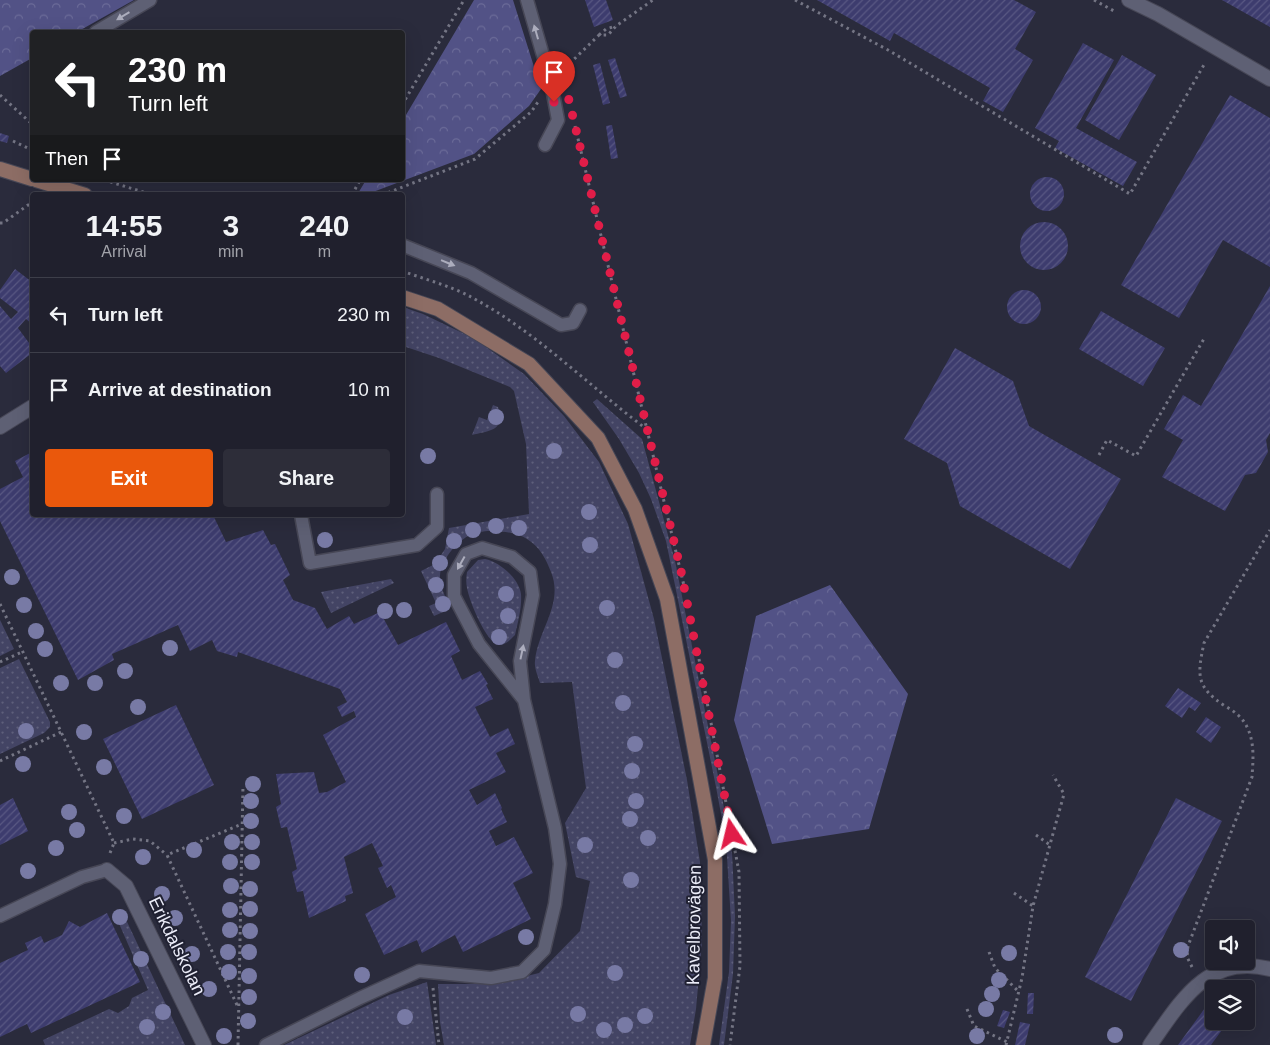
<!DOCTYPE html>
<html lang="en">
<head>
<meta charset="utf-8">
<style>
	body { margin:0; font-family:Helvetica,sans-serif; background:#2d2d39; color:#f1f3f6; height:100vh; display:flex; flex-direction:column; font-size:19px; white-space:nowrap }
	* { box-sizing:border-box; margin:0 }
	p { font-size:16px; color:#a2a3aa }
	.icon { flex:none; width:28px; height:28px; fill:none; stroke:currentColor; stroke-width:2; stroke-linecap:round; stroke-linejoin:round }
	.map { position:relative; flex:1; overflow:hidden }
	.panel { position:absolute; left:30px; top:192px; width:375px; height:325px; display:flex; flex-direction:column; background:#20202d; border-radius:5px; box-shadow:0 5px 20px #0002,0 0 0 1px #3d3e49 }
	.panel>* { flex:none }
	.top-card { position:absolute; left:30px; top:30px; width:375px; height:152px; border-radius:5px; box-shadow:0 5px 20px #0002,0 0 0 1px #3d3e49; background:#202124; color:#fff; overflow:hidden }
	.fabs { position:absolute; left:1205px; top:920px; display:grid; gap:10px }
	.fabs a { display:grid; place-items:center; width:50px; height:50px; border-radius:5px; background:#20202d; box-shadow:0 5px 20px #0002,0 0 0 1px #3d3e49; font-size:25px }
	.pin { position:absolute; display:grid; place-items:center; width:42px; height:42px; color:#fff; margin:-51px -21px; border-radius:50% 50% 50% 0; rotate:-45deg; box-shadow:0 0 5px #0007 }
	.pin .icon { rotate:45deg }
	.me { position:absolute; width:55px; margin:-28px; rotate:350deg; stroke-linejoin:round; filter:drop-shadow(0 0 4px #0008) }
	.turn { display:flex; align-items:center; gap:18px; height:105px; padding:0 15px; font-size:22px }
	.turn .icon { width:65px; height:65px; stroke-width:2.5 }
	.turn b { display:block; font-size:35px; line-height:42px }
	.then { display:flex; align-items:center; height:48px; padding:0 15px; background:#0003; gap:10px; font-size:19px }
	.eta { display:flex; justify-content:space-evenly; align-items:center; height:85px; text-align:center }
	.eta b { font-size:30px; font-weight:600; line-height:35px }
	.action { display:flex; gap:10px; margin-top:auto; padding:10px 15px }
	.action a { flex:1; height:58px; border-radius:5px; background:#ea580c; color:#fff; font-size:20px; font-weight:600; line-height:58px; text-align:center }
	.action a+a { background:#2d2d39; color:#f1f3f6 }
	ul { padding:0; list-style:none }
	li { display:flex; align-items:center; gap:15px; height:75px; padding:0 15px; border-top:1px solid #3d3e49 }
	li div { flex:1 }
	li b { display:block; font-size:19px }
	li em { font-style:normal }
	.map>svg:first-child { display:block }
	.grass { fill:url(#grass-dots) }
	.forest { fill:url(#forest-crowns) }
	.building { fill:url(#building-hatch) }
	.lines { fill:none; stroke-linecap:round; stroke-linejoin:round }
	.service-casing { stroke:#474756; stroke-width:15 }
	.minor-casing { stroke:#474756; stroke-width:16 }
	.secondary-casing { stroke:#474756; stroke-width:16 }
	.path { stroke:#747584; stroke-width:3; stroke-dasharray:2.5 4; stroke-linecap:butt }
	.service { stroke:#5e6074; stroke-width:12 }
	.minor { stroke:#5e6074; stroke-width:14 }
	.secondary { stroke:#8d6d65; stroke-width:14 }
	.tree { fill:#787aa5 }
	.oneway { fill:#acadbd }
	.route { stroke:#e11d48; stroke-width:9; stroke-dasharray:0 16.2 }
	.labels { text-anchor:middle; stroke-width:4; stroke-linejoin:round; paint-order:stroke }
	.street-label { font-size:18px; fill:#ebecf8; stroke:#202132 }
</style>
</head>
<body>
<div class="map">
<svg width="1270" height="1045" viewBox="0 0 1270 1045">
	<defs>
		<pattern id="grass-dots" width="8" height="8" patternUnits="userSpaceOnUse" patternTransform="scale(1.25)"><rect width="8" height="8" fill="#434464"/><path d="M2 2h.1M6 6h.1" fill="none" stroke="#5e5f7b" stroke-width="1.8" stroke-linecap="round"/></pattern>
		<pattern id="forest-crowns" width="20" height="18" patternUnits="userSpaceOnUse" patternTransform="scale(1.25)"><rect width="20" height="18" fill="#525286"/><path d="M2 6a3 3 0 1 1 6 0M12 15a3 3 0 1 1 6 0" fill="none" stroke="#6b6b98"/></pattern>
		<pattern id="building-hatch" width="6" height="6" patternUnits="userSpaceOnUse" patternTransform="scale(1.25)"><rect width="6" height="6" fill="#3d3c6e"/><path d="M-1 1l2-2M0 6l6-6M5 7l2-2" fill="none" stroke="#595883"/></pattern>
	</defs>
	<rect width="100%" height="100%" fill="#2a2b3c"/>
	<path class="grass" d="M403,307L423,314L473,338L524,374L564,416L599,462L628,524L654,619L687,780L700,862L702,942L696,1009L690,1045H444L440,1022L438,984H495L539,973L580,931L590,881L576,877L565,823L586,788L572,682L540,683C538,676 534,668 535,661C538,630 564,604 551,572C546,559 540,547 527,539C515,531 489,529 475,533C459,538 441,559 440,576C439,586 447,599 450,609L434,616L429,606L436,603L421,571L435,564L445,549L449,528L529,514L526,444L514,391L510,387L439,358L403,346Z
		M597,399L642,439L675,561L720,786L732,852L735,916L733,974L724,1045H719L729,972L731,921L726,841L716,787L666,541L651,499L639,473L619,439L593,402Z
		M493,405L498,407C505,431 491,430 472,435L479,417L487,420Z
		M485,559C500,562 519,579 521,594C522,607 518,622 515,635C511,639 506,645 499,645C486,643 469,600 467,588C466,583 466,578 467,572L478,560Z
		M391,579L394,583L331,613L321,592Z
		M0,620L14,649L0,656Z
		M19,659L50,722V727L44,733L0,754V668Z
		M121,909L185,1045H45L43,1040L109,1009L118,1013L129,1006L132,998L148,990L114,912Z
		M427,982L436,1045H284L389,995Z"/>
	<path class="forest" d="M0,0H134L77,32H32V58L0,76Z
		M474,0H513L541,89L529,106L474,154L365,195H357L366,180H402L403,120Z
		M830,585L908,694L869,829L772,844L734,720L756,616Z"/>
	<path class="building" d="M585,0H606L613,20L594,27Z
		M817,0H1014L1036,12L1015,49L1033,60L1003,112L983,101L990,88L894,33L890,41Z
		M1222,0H1270V27Z
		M1083,43L1114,60L1076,128L1137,162L1123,186L1055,148L1059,141L1035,128Z
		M1122,55L1156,75L1119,140L1085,120Z
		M615,58L627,96L620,98L608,60Z
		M600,63L610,103L603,105L593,65Z
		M1230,95L1270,118V267L1223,240L1179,318L1121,285Z
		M612,125L618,158L611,159L606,126Z
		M0,133L9,136L7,143L0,141Z
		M1030 194a17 17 0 1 1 34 0a17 17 0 1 1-34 0Z
		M1020 246a24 24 0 1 1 48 0a24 24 0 1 1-48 0Z
		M15,269L32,282V324L26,319L18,328L32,347V353L6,373L0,366V306L11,319L18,312L0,298V290Z
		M1270,286V433L1266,440L1268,452L1256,473L1245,475L1225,511L1162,477L1183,440L1164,429L1183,395L1201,406Z
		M1007 307a17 17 0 1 1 34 0a17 17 0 1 1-34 0Z
		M1101,311L1165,348L1143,386L1079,349Z
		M955,348L1013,381L1029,426L1121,479L1070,569L960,506L947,463L904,439Z
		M32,452V515H213L226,542L263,530L271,545L275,544L290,575L283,580L293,600L315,608L327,629L349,616L354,624L380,612L398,645L446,622L460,651L451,656L462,680L480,671L488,684L486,685L493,699L475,707L490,737L508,728L515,744L496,753L506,772L469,790L477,805L495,793L502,808L501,809L507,822L489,831L496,846L514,837L533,873L513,883L531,919L463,952L455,935L422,953L417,940L384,955L365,914L396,897L391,885L387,888L378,868L383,866L372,843L344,857L353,893L345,896L346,901L309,918L303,891L297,892L292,872L297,869L287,827L281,828L276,807L281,804L276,774L314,772L319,793L327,792L346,782L323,735L356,717L354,711L342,717L337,707L347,702L340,689L238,652L237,657L217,651L212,640L190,651L178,625L112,654L114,660L78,680L0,521V489L23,477L15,461Z
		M1178,688L1201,703L1195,711L1189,707L1182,718L1165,706Z
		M176,705L214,785L142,819L103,739Z
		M1206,717L1221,727L1211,743L1196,732Z
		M13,798L28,831L0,845V805Z
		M1176,798L1222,821L1131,1001L1085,977Z
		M107,913L140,982L31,1033L27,1024L0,1037V963L28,950L25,943L41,936L44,943L62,935L69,921L80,927Z
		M1028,993H1034L1033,1014H1027Z
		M1205,1008L1214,1014V1021H1224L1227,1023L1211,1045H1178Z
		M1003,1010L1010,1012L1004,1028L997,1026Z
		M1020,1022L1030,1024L1025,1045H1015Z"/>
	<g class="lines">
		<g class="service-casing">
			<path id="service" d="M527,0L551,83L558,120L545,145
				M96,32L150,0
				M402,245L471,273L561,325L573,323L580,310
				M301,515L310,563L417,545L437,527V494
				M0,916L82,877L107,870
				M266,1045L360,998L419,971L491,978L522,972L544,950L555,904L560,864L555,828L524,700L520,661L533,595L530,572L512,557L482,548L466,554L454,575V596L479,644L524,700"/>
		</g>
		<g class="minor-casing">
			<path id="minor" d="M1129,0L1158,14L1270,79
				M0,427L32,407
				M107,870L126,886L204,1045
				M1150,1045C1181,1001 1208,953 1270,969"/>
		</g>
		<g class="secondary-casing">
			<path id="secondary" d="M0,169L32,179
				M36,180L85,195
				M402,297L438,309L529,364L598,438L635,509L667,599L715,860V978L703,1045"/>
		</g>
		<path class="path" d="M795,0L888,50L1130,194L1205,63
			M1094,0L1114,11
			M599,35L606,29L616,26
			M565,68L599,35H608L616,26L653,0
			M0,95L32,124
			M402,105L464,0
			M575,126L685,590
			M13,141L32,150
			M104,180L153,195
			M352,195L360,180
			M382,195L475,159L531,112L538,102
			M0,223H3L28,205L32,206
			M402,271C424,279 451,286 471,297C535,331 587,384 645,428
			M1099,455L1107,440L1136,456L1205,337
			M0,604L114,843L110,853
			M699,659L739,872L740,966L730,1045
			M0,662L22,652
			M0,761L61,732
			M1036,835L1050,845
			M114,843L133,839L150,841L167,855
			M1014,893L1033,906
			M989,952L995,968L1019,992
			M1192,967L1187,957L1188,946L1252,777C1253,761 1255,743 1247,727C1243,718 1234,711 1225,706C1196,687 1197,676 1204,643L1270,530
			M433,988L439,1045
			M237,1005L167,855L242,824
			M967,1009L974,1026L1007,1042
			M238,1045L243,785
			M1006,1045L1022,978L1033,906L1064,794L1053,775"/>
		<use href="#service" class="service"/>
		<use href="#minor" class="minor"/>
		<use href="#secondary" class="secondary"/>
	</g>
	<g class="tree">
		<circle cx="496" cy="417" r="8"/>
		<circle cx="554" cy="451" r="8"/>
		<circle cx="428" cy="456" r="8"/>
		<circle cx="589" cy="512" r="8"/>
		<circle cx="496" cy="526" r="8"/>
		<circle cx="519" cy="528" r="8"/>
		<circle cx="473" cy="530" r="8"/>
		<circle cx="325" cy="540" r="8"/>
		<circle cx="454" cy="541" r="8"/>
		<circle cx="590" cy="545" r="8"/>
		<circle cx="440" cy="563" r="8"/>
		<circle cx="12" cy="577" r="8"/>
		<circle cx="436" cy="585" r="8"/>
		<circle cx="506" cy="594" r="8"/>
		<circle cx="443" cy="604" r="8"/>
		<circle cx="24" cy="605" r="8"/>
		<circle cx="607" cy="608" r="8"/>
		<circle cx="404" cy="610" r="8"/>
		<circle cx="385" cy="611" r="8"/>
		<circle cx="508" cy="616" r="8"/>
		<circle cx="36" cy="631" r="8"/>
		<circle cx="499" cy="637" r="8"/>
		<circle cx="170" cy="648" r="8"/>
		<circle cx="45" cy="649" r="8"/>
		<circle cx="615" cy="660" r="8"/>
		<circle cx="125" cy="671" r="8"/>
		<circle cx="61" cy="683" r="8"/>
		<circle cx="95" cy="683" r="8"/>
		<circle cx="623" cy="703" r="8"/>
		<circle cx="138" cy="707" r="8"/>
		<circle cx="26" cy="731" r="8"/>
		<circle cx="84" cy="732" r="8"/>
		<circle cx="635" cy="744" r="8"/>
		<circle cx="23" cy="764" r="8"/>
		<circle cx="104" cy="767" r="8"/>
		<circle cx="632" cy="771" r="8"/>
		<circle cx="253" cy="784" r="8"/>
		<circle cx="251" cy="801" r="8"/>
		<circle cx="636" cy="801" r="8"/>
		<circle cx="69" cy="812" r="8"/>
		<circle cx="124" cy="816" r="8"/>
		<circle cx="630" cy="819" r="8"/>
		<circle cx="251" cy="821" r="8"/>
		<circle cx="77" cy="830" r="8"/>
		<circle cx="648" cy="838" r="8"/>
		<circle cx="232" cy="842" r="8"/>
		<circle cx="252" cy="842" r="8"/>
		<circle cx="585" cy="845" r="8"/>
		<circle cx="56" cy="848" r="8"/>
		<circle cx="194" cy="850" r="8"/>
		<circle cx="143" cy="857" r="8"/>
		<circle cx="230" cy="862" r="8"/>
		<circle cx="252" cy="862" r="8"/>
		<circle cx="28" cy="871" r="8"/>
		<circle cx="631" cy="880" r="8"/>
		<circle cx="231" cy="886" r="8"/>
		<circle cx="250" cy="889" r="8"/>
		<circle cx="162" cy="894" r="8"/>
		<circle cx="250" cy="909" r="8"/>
		<circle cx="230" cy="910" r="8"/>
		<circle cx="120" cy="917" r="8"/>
		<circle cx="175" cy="918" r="8"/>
		<circle cx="230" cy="930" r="8"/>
		<circle cx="250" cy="931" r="8"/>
		<circle cx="526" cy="937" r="8"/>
		<circle cx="1181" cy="950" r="8"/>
		<circle cx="228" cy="952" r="8"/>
		<circle cx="249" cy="952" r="8"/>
		<circle cx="1009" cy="953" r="8"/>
		<circle cx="192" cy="954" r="8"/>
		<circle cx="141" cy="959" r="8"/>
		<circle cx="229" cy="972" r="8"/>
		<circle cx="615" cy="973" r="8"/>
		<circle cx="362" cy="975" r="8"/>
		<circle cx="249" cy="976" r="8"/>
		<circle cx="999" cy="980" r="8"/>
		<circle cx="209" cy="989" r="8"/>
		<circle cx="992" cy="994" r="8"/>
		<circle cx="249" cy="997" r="8"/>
		<circle cx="986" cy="1009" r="8"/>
		<circle cx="163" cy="1012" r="8"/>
		<circle cx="578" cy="1014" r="8"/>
		<circle cx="645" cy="1016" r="8"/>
		<circle cx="405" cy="1017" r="8"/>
		<circle cx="248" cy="1021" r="8"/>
		<circle cx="625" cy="1025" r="8"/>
		<circle cx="147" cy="1027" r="8"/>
		<circle cx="604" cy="1030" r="8"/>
		<circle cx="1115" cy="1035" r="8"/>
		<circle cx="224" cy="1036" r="8"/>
		<circle cx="977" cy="1036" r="8"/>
	</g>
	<defs><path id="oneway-solid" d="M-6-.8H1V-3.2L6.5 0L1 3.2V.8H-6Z" transform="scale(1.25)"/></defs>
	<g class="oneway">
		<use href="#oneway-solid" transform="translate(123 16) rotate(149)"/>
		<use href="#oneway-solid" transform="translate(536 32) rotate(-106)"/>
		<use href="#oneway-solid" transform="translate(448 263) rotate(22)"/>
		<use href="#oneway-solid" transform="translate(461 563) rotate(119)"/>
		<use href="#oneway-solid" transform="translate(522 652) rotate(-78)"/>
	</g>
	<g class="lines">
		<path class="route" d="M554,102L551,83L562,71L681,571L732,834"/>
	</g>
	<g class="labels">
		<g class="street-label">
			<text transform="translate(694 925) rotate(-89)" y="6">Kavelbrovägen</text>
			<text transform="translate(177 946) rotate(64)" y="6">Erikdalskolan</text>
		</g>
	</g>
</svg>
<div class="fabs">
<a><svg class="icon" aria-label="sound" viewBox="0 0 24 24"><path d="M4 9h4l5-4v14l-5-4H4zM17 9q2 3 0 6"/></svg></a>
<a><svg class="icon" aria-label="layers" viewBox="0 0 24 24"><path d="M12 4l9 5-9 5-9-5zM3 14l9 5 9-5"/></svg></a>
</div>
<div class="pin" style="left:554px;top:102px;background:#d93025"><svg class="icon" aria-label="arrive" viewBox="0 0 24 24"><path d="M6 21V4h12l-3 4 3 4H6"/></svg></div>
<svg class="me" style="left:732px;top:834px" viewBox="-20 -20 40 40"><path d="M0-17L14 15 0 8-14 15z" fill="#e11d48" stroke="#fff" stroke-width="4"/></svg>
<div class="top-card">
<div class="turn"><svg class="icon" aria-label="left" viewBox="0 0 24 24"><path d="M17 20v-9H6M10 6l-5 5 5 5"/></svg><div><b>230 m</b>Turn left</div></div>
<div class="then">Then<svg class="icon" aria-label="arrive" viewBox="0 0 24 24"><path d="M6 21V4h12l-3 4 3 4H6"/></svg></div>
</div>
<section class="panel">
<div class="eta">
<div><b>14:55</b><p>Arrival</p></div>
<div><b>3</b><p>min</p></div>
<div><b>240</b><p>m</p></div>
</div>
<ul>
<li><svg class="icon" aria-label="left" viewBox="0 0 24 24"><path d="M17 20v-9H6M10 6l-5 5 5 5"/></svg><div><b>Turn left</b></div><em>230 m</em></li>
<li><svg class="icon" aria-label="arrive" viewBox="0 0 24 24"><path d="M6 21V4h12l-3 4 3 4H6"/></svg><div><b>Arrive at destination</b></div><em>10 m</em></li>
</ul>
<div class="action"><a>Exit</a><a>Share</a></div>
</section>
</div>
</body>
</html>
